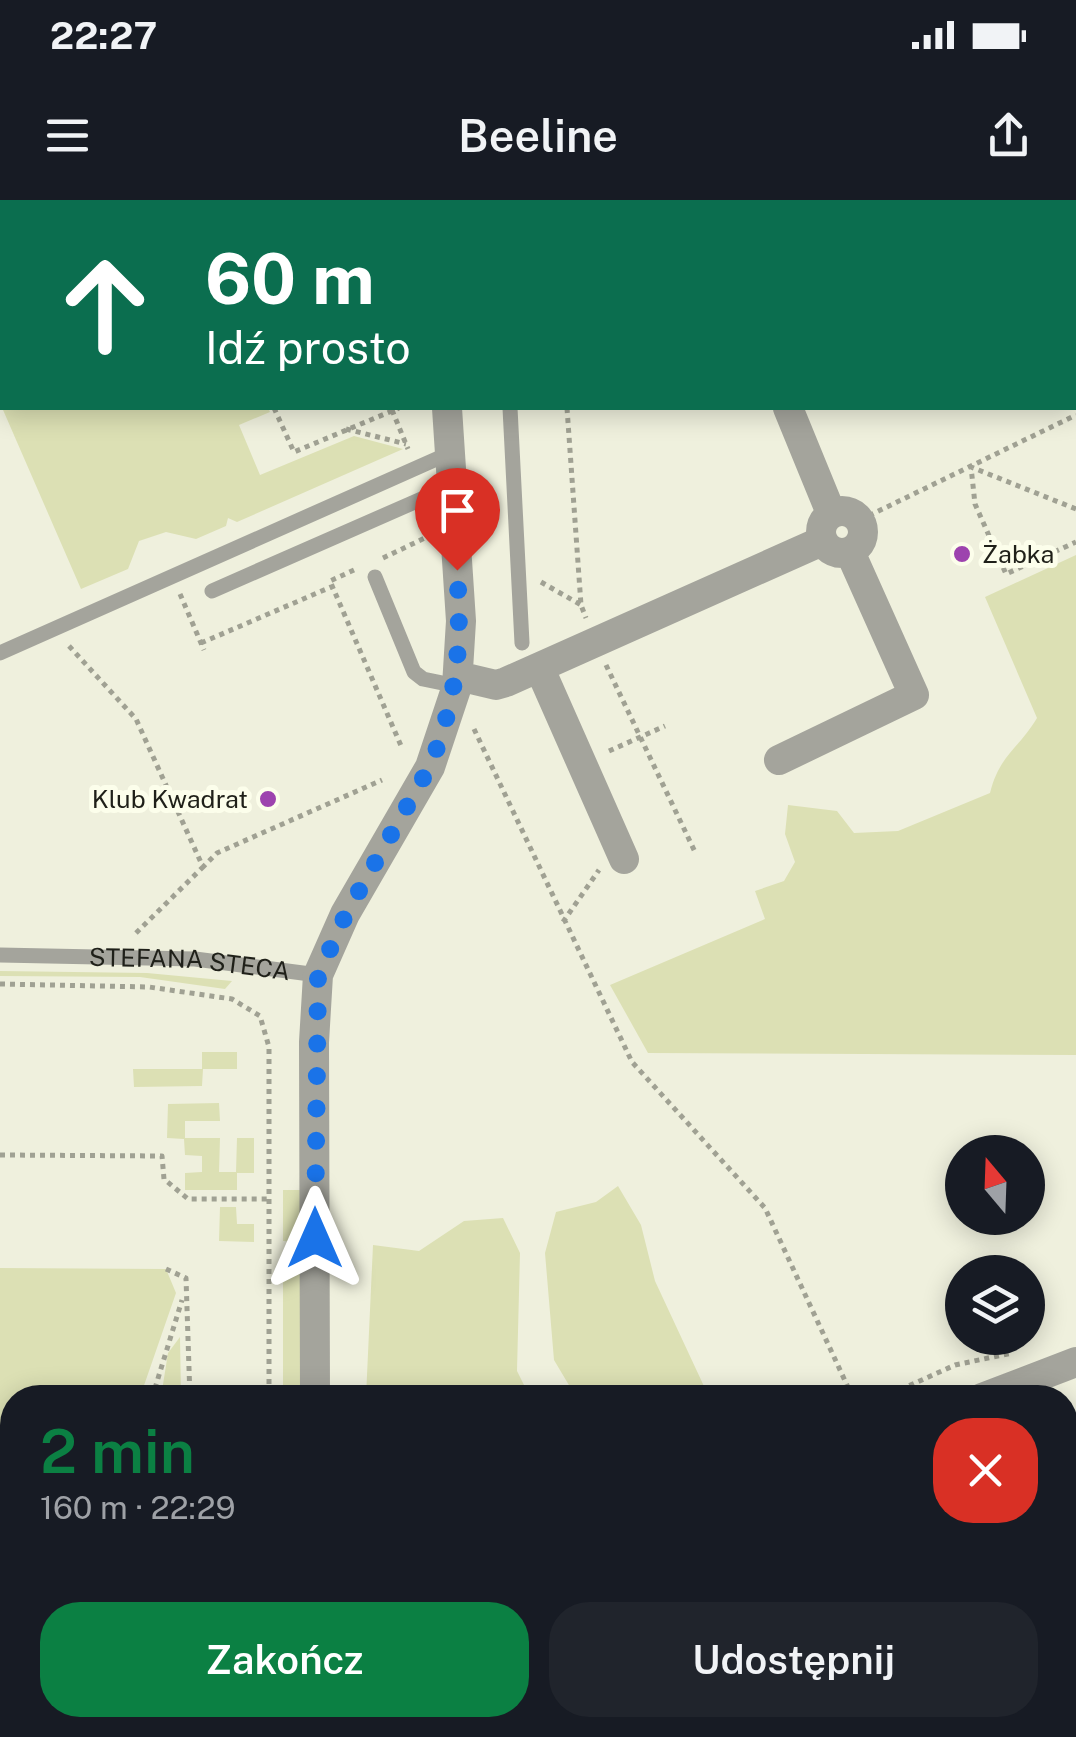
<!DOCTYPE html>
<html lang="pl">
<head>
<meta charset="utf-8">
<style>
	body { margin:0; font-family:"Public Sans",sans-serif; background:#20242c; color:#f1f3f6; height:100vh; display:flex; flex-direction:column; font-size:38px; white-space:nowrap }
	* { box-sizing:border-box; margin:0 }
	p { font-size:32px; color:#9ea1a6 }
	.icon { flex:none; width:55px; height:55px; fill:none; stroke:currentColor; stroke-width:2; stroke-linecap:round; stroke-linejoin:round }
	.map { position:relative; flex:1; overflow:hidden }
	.panel { position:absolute; left:0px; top:1185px; width:1078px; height:352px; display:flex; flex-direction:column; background:#171b24; border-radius:40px 40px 0 0; box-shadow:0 5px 25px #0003 }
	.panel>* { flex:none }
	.guide { position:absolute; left:0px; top:0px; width:1078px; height:210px; box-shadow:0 5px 25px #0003; background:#0b6e4f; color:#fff; overflow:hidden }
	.needle { width:65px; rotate:341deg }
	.controls { position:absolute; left:945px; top:935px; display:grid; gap:20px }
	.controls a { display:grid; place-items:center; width:100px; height:100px; border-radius:50%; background:#171b24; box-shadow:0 5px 25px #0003; font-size:50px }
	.pin { position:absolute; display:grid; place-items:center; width:85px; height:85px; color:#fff; margin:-102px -42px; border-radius:50% 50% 50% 0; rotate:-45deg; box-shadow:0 0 10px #0007 }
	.pin .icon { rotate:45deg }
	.me { position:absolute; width:110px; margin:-55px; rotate:0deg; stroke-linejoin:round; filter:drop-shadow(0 0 8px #0008) }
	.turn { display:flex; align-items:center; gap:35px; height:210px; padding:0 40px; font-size:45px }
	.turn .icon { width:130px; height:130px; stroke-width:2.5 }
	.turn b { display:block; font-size:70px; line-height:85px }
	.round { display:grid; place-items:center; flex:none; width:105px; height:105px; border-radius:40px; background:#20242c }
	.headline { display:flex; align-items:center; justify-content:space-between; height:170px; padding:0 40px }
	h1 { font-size:60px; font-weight:600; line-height:75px; color:#0b8043 }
	.primary-button { display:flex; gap:20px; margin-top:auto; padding:20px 40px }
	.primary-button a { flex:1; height:115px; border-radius:40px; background:#0b8043; color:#fff; font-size:40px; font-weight:600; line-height:115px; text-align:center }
	.primary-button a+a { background:#20242c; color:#f1f3f6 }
	.status { display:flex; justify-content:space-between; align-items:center; height:70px; padding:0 50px; background:#171b24; direction:ltr }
	.status svg { height:28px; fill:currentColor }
	header { display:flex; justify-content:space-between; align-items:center; height:130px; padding:0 40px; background:#171b24; font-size:45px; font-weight:600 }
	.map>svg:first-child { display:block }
	.green { fill:#dce0b4 }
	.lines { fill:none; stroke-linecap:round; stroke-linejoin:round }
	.path { stroke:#a0a193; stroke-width:5; stroke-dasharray:5 5; stroke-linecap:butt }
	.lane { stroke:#a4a49c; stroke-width:15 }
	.street { stroke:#a4a49c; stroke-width:30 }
	.route { stroke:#1a73e8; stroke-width:18; stroke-dasharray:0 32.4 }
	.poi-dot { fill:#9d43ae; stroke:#fcfeeb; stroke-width:4 }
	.labels { text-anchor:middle; stroke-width:10; stroke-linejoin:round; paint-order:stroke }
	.poi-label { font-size:25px; fill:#1f2019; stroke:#fcfeeb; text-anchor:start }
	.street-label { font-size:25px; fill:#1f2019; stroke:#fcfeeb }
</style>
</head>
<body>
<div class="status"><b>22:27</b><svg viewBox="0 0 49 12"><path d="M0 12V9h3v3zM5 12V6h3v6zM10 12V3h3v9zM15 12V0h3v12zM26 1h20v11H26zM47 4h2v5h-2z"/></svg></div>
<header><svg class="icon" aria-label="menu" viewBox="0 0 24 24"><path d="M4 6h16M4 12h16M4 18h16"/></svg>Beeline<svg class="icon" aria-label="share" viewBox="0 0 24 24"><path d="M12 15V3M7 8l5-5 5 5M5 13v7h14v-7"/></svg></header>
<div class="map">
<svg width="1076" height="1537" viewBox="0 0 1076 1537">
	<rect width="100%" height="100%" fill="#eff0dd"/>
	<path class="green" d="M0,0L170,2H2V208H268L270,212L239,225L260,275L354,236L403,249L237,322L228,318L226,326L196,339L166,332L139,341L128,369L81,389L0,203Z
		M1076,355V855L648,853L610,785L765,719L755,691L784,681L795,662L785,634L788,605L837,611L854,633L898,631L990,593C1000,554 1017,551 1037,518L985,397Z
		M0,771L147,773L232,781L225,789L140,777L0,776Z
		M202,852H237V869H203L202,886L134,887L133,869H202Z
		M219,903L220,921H185V938H220L219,972H236L237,938H254V973H237V990H185V973L202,972V956L185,955L184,939L167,938L168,904Z
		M618,986L641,1025L655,1081L709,1197H576L554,1160L545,1053L556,1012L596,1002Z
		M283,990H300V1042L283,1041Z
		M220,1007H236L237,1024H254V1042L219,1041Z
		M503,1018L520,1053L517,1171L530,1197H366L373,1045L419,1051L464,1021Z
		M283,1059H300V1197H283Z
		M0,1068L166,1069L176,1093L140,1197L12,1198V1405H0Z
		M180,1137L181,1197H161L168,1153Z
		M1076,1312V1537H493L508,1525H1065V1317Z
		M0,1427H12V1525H31L27,1537H0Z
		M55,1525H133L121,1537H50Z"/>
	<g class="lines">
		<path class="path" d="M173,0L174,2
			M553,0V2
			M571,0L572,2
			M838,0L839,2
			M274,208L294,252L399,208
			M567,208L581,405L586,418
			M392,210L408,249
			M346,229L406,244
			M1076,309L971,267L975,304L1006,374L1076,342
			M860,320L1076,215
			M383,358L427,337
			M354,370L330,381L402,548
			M541,382L581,405
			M180,394L204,450
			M201,443L331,387
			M69,446L136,519L203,667L217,653L382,580
			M606,465L696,654
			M474,529L632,862L765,1008L853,1198
			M609,551L665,526
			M563,722L599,670
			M136,733L203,667
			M0,784L149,787L232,799L260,816L269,847V1198
			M0,955L162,956L164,979L188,999H269
			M166,1069L186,1078L190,1198
			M152,1198L182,1100
			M882,1198L955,1165L1012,1153
			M0,1416H12
			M634,1525L651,1537
			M1004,1525L1009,1537
			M39,1537L43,1525
			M149,1537L161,1525"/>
		<g class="lane">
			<path d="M320,0L321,2"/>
			<path d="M498,0V2"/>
			<path d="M258,2L264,0"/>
			<path d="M510,208L522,443"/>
			<path d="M375,377L414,472L423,479L457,486"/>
			<path d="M212,391L451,286"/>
			<path d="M0,453L450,253"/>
			<path id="s1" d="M0,755L195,759L318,775"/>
		</g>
		<path class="street" d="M435,0L436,2
			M798,0V2
			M926,2L932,0
			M788,208L831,313
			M821 332a21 21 0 1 1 42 0a21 21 0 1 1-42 0Z
			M540,469L624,659
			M458,476L496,485L506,482L822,341
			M779,560L914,495L850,352
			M315,1198L314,842L318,775L345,714L430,567L457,486L461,421L447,208
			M982,1198L1076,1162
			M330,1525H357
			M188,1537L201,1525
			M226,1537L257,1525"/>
	</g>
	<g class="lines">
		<path class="route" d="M315,1038L318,776L346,714L430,566C458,496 462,444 457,370"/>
	</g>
	<g class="poi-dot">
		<circle cx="962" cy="354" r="10"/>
		<circle cx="268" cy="599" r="10"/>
	</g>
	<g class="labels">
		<g class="poi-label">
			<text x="982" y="363">Żabka</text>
			<text x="248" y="608" text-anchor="end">Klub Kwadrat</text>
		</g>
		<g class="street-label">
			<text dy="9" stroke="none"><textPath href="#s1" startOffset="190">STEFANA STECA</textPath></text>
		</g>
	</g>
</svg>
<div class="controls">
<a><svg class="needle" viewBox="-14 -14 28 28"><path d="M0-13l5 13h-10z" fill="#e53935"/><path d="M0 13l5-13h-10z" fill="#9ea1a6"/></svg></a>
<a><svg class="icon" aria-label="layers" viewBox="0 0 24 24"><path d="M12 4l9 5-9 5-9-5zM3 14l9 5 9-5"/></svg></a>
</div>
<div class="pin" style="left:457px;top:370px;background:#d93025"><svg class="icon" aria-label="arrive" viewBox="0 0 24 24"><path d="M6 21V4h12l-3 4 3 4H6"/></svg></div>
<svg class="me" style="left:315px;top:1038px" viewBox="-20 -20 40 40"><path d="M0-17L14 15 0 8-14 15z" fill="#1a73e8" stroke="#fff" stroke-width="4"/></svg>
<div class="guide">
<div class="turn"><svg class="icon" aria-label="ahead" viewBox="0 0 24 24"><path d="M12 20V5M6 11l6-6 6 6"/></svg><div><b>60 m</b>Idź prosto</div></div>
</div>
<section class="panel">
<div class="headline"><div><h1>2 min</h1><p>160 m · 22:29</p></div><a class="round" style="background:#d93025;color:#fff"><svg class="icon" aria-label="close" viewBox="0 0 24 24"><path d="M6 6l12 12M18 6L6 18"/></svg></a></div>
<div class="primary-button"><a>Zakończ</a><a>Udostępnij</a></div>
</section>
</div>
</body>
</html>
